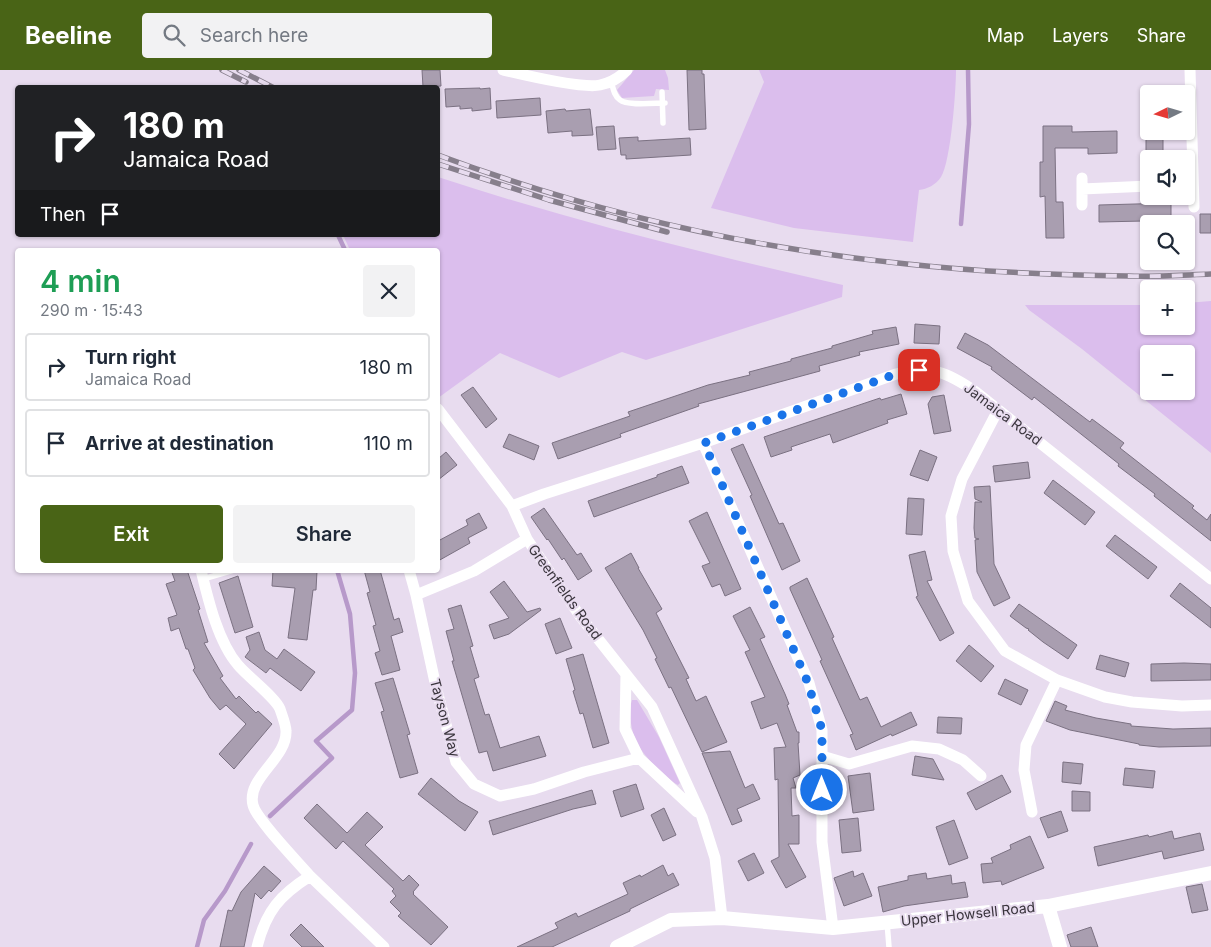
<!DOCTYPE html>
<html lang="en">
<head>
<meta charset="utf-8">
<style>
	body { margin:0; font-family:Inter,sans-serif; background:#f2f2f3; color:#1f2937; height:100vh; display:flex; flex-direction:column; font-size:19px; white-space:nowrap }
	* { box-sizing:border-box; margin:0 }
	p { font-size:16px; color:#747a83 }
	.icon { flex:none; width:28px; height:28px; fill:none; stroke:currentColor; stroke-width:2; stroke-linecap:round; stroke-linejoin:round }
	.map { position:relative; flex:1; overflow:hidden }
	.panel { position:absolute; left:15px; top:178px; width:425px; height:325px; display:flex; flex-direction:column; background:#fff; border-radius:5px; box-shadow:0 1px 4px #0004 }
	.panel>* { flex:none }
	.guide { position:absolute; left:15px; top:15px; width:425px; height:152px; border-radius:5px; box-shadow:0 1px 4px #0004; background:#202124; color:#fff; overflow:hidden }
	.needle { width:32px; rotate:265deg }
	.buttons { position:absolute; left:1140px; top:15px; display:grid; gap:10px }
	.buttons a { display:grid; place-items:center; width:55px; height:55px; border-radius:5px; background:#fff; box-shadow:0 1px 4px #0004; font-size:25px }
	.pin { position:absolute; display:grid; place-items:center; width:42px; height:42px; color:#fff; margin:-21px; border-radius:10px; box-shadow:0 2px 8px #0006 }
	.me { position:absolute; width:55px; margin:-28px; rotate:0deg; stroke-linejoin:round; filter:drop-shadow(0 0 4px #0008) }
	.turn { display:flex; align-items:center; gap:18px; height:105px; padding:0 25px; font-size:22px }
	.turn .icon { width:65px; height:65px; stroke-width:2.5 }
	.turn b { display:block; font-size:35px; line-height:42px }
	.then { display:flex; align-items:center; height:48px; padding:0 25px; background:#0003; gap:10px; font-size:19px }
	.round { display:grid; place-items:center; flex:none; width:52px; height:52px; border-radius:5px; background:#f2f2f3 }
	.head { display:flex; align-items:center; justify-content:space-between; height:85px; padding:0 25px }
	h1 { font-size:30px; font-weight:600; line-height:38px; color:#1e9e55 }
	.primary-button { display:flex; gap:10px; margin-top:auto; padding:10px 25px }
	.primary-button a { flex:1; height:58px; border-radius:5px; background:#496416; color:#fff; font-size:20px; font-weight:600; line-height:58px; text-align:center }
	.primary-button a+a { background:#f2f2f3; color:#1f2937 }
	ul { padding:0; list-style:none }
	li { display:flex; align-items:center; gap:15px; height:68px; margin:0 10px 8px; padding:0 15px; border:2px solid #e0e1e3; border-radius:5px }
	li div { flex:1 }
	li b { display:block; font-size:19px }
	li em { font-style:normal }
	header { display:flex; align-items:center; gap:30px; box-sizing:border-box; height:70px; padding:0 25px; background:#496416; color:#fff }
	header strong { font-size:24px }
	nav { display:flex; gap:28px; margin-inline-start:auto; font-size:18px }
	.search { width:350px; height:45px; background:#f2f2f3; display:flex; align-items:center; gap:12px; box-sizing:border-box; padding:0 18px; border-radius:5px; color:#747a83; font-size:19px }
	.map>svg:first-child { display:block }
	.green { fill:#dbbeed; fill-rule:evenodd }
	.lines { fill:none; stroke-linecap:round; stroke-linejoin:round }
	.stream { stroke:#b799ca; stroke-width:4.5 }
	.building { fill:#a99eb0; stroke:#7b7182 }
	.service { stroke:#fff; stroke-width:5.5 }
	.minor { stroke:#fff; stroke-width:11 }
	.tertiary { stroke:#fff; stroke-width:14 }
	.rail-casing { stroke:#877f8c; stroke-width:5.5 }
	.rail { stroke:#e8dcef; stroke-width:4; stroke-dasharray:11; stroke-linecap:butt }
	.route { stroke:#1a73e8; stroke-width:9; stroke-dasharray:0 16.2 }
	.labels { text-anchor:middle; stroke-width:4; stroke-linejoin:round; paint-order:stroke }
	.street-label { font-size:14px; fill:#39343c; stroke:#e8dcef }
</style>
</head>
<body>
<header>
<strong>Beeline</strong>
<div class="search"><svg class="icon" aria-label="search" viewBox="0 0 24 24"><circle cx="10" cy="10" r="6"/><path d="M15 15l6 6"/></svg>Search here</div>
<nav><a>Map</a><a>Layers</a><a>Share</a></nav>
</header>
<div class="map">
<svg width="1211" height="877" viewBox="0 0 1211 877">
	<rect width="100%" height="100%" fill="#e8dcef"/>
	<path class="green" d="M634,0H665L668,8L669,20L656,19L654,26L622,28L617,20Z
		M759,0H956C956,20 951,91 941,107C936,115 927,119 919,120L913,172L794,158L711,138L764,12Z
		M438,107C571,151 707,184 843,215L842,227L646,290L622,282L559,308L500,283L438,328V180H350L343,165H438Z
		M1211,231V383L1082,279L1029,240L1025,235H1149V256H1186V233ZM1149,284H1186V321H1149Z
		M632,630H637L659,667L680,713L678,715C666,709 643,685 637,673C631,661 628,642 632,630Z"/>
	<g class="lines">
		<path class="stream" d="M961,154L969,54L968,0
			M338,165L345,180
			M270,746L332,688L316,671L352,640L355,603L350,544L337,500
			M197,877L204,850L225,821L251,774"/>
	</g>
	<path class="building" d="M422,0H440L441,16L423,17Z
		M687,0H702V4H704L706,59L689,60Z
		M480,18V19L490,18L491,39L472,41V38L460,39V36L446,37L445,19Z
		M540,28L541,45L497,48L496,31Z
		M565,39L566,41L590,39L593,65L572,66V61L548,63L546,41Z
		M614,56L616,79L598,80L596,57Z
		M1043,56H1072V62L1117,61V83L1088,84V78H1055L1056,132H1063L1064,168H1046L1045,126L1040,127V92H1043Z
		M638,67V71L690,68L691,85L626,89V85H621L619,68Z
		M1146,68H1163V89H1146Z
		M1171,133V154H1144V151L1099,152V135Z
		M1200,144H1211V163H1200Z
		M915,254L940,256L939,274L914,273Z
		M896,257L899,274L859,282L860,285L819,296L820,301L698,334L699,336L620,364L621,367L558,389L552,373L630,346L628,342L708,315L750,305L749,302L791,291V289L832,278V276L873,264L872,261Z
		M965,263L988,275L1090,352L1092,349L1124,373L1120,378L1194,436L1192,438L1207,450L1211,444V471L1154,426L1155,424L1118,396L1119,394L1034,327L1032,330L991,299L992,297L957,278Z
		M473,317L497,349L486,358L461,325Z
		M901,324L907,344L887,350L888,353L833,373L830,364L791,377L792,380L771,387L764,367L880,328L881,330Z
		M944,325L951,361L934,364L928,334L932,327Z
		M509,364L539,376L534,390L503,377Z
		M743,374L779,454L783,453L800,491L782,500L750,426L752,425L731,379Z
		M920,380L937,387L928,411L910,405Z
		M446,382L457,395L438,410V389Z
		M1028,392L1030,408L995,412L993,396Z
		M682,396L689,413L594,447L588,431L657,407V405Z
		M1053,410L1095,442L1085,455L1044,423Z
		M990,416L994,494L1010,528L994,536L977,502L975,470L979,469L975,468L974,458L975,432H982L975,429L974,417Z
		M908,428L924,429L922,465L906,464Z
		M544,438L577,485L581,483L592,501L578,510L564,488L562,490L548,469L547,470L531,447Z
		M707,442L741,519L725,526L720,514L712,517L702,496L710,493L689,451Z
		M479,443L487,458L468,468L470,473L438,491V471L468,455L466,450Z
		M1115,465L1157,497L1148,509L1106,476Z
		M925,481L932,510L927,511L954,563L940,571L916,527L918,526L909,485Z
		M631,483L639,498H638L662,539L656,543L689,608L686,609L696,631L706,626L727,672L702,682L671,617L669,618L655,589L657,588L643,560L605,498Z
		M171,500H187L200,539L198,540L208,572L204,573L223,606L220,608L236,629L239,626L256,643L258,641L272,654L234,699L219,684L246,654L226,635L220,640L210,628L193,600L195,598L188,579H186L179,558L171,561L168,548L177,545L166,514L175,511Z
		M273,500L317,501L316,520H313L307,570L288,568L295,518L272,516Z
		M364,500H380L394,550L399,548L403,562L391,566L400,600L382,605L375,583L380,581L373,556L376,555L367,523L370,522Z
		M238,506L253,557L235,563L219,513Z
		M807,508L834,567L832,568L860,630L867,627L881,657L911,642L917,655L892,666L891,664L856,680L850,665L853,664L820,591L822,590L790,519V517Z
		M504,511L527,542L540,538L541,540L509,564L494,569L489,555L509,548L490,522Z
		M1180,513L1211,538V558L1170,526Z
		M1019,534L1077,575L1068,589L1043,572L1028,560L1029,559L1026,558L1010,546Z
		M461,535L473,576L470,577L479,607L474,609L485,645L489,644L500,678L539,666L546,686L493,701L487,681L479,683L452,591H454L446,561L454,559L448,539Z
		M750,537L765,567L760,569L785,624L789,634L787,635L797,662H799V673H798L800,705L793,708L796,718H791L792,746L799,745V774H788L806,807L786,818L771,791L779,787L778,709L775,710L774,678L786,677L777,653L761,659L751,632L765,627L745,582L750,580L733,546Z
		M560,548L572,578L556,584L545,554Z
		M259,562L265,580L277,589L284,579L315,602L301,621L270,598L266,603L245,587L250,580L246,567Z
		M969,575L994,596L981,612L956,591Z
		M583,584L609,673L593,678L583,643L580,644L573,621L575,620L566,589Z
		M1100,585L1129,593L1125,607L1096,599Z
		M1184,593L1211,594V610L1151,611V594Z
		M393,608L410,664L407,665L418,703L400,708L381,642L384,641L375,613Z
		M1005,609L1028,620L1021,635L998,624Z
		M1055,631L1067,636L1065,640L1096,648L1131,654V656L1173,659L1211,658V676L1159,677L1139,675V674L1070,660L1046,651Z
		M938,647L962,648L961,664L937,663Z
		M730,681L745,718L753,714L760,729L737,739L742,751L732,755L702,683Z
		M915,686L933,689L944,710L912,705Z
		M1063,692L1083,694L1081,714L1062,712Z
		M1125,698L1155,701L1153,718L1123,715Z
		M870,703L874,740L853,743L848,706Z
		M1002,705L1011,722L976,740L967,723Z
		M431,708L459,731L478,742L465,761L418,724Z
		M636,714L644,739L621,747L613,721Z
		M592,720L596,734L573,739L493,765L489,751Z
		M1072,721L1090,722V741H1072Z
		M317,734L347,763L367,742L383,757L365,775L403,811L409,805L419,815L413,822L414,823L413,824L448,857L431,875L398,846L401,843L390,832L396,826L392,821L394,819L343,771L336,779L304,748Z
		M664,738L676,765L663,771L651,745Z
		M1061,741L1068,761L1048,768L1040,748Z
		M858,748L861,781L842,783L839,750Z
		M954,750L968,788L949,795L936,757Z
		M1172,761L1174,769L1200,763L1204,780L1164,789L1162,781L1098,796L1094,777L1148,765L1149,767Z
		M1030,766L1044,798L1002,815L1001,811L983,813L981,794L993,793L991,788L1011,779L1010,775Z
		M754,783L764,803L748,811L738,791Z
		M663,795L668,806L673,803L679,815L630,839V841L552,877H517L558,858L555,853L576,843L578,847L628,824L623,813L640,805L641,807Z
		M264,796L281,811L271,822L269,820L261,829L255,823L244,877H220L228,840L232,841L241,822Z
		M853,801L854,807L863,803L872,826L844,836L834,808Z
		M926,803L927,809L951,805L952,814L965,812L968,827L904,836L883,842L878,817L908,810V806Z
		M1202,814L1208,840L1192,843L1186,817Z
		M301,854L324,877H302L290,865Z
		M1091,857L1098,877H1071L1067,865Z"/>
	<g class="lines">
		<path class="service" d="M611,11C613,18 614,26 620,30C627,36 655,33 665,33
			M662,22L663,53
			M203,509L234,500
			M887,852L889,877"/>
		<path class="minor" d="M503,0C524,5 582,19 600,15C610,13 620,7 627,0
			M1190,0L1194,137
			M1082,108V135
			M1082,119L1149,116
			M438,339L512,436
			M998,340L962,409L951,446L953,481L968,531L1005,581L1057,610L1105,627L1132,632L1182,636L1211,635
			M703,373L809,613L822,660V772L833,858
			M201,500C208,529 218,572 238,595C247,606 276,628 280,639C282,645 286,655 286,661C287,689 246,708 253,735C256,749 298,792 310,806
			M409,500L416,525L474,501L527,469
			M416,525L436,617L456,692L474,714L500,726L534,719L584,702L639,688
			M626,604L625,659L639,688L697,742
			M822,686L849,694L912,676L939,679L963,690L981,706
			M1032,742L1024,700L1026,675L1057,610
			M722,848L715,788L702,747L652,637L580,546L527,469L512,436L544,424L703,373L896,304C931,295 947,302 976,322L1211,509
			M257,877C266,841 280,825 310,806L384,877"/>
		<path class="tertiary" d="M1048,836L1060,877
			M617,877L671,850L722,848L833,858L1048,836L1211,803"/>
		<g class="rail-casing">
			<path id="rail" d="M222,0L246,12
				M239,0L274,18
				M438,85C588,141 747,178 907,194C980,202 1054,205 1128,206C1156,207 1183,205 1211,204
				M438,94L549,130L667,162"/>
		</g>
		<use href="#rail" class="rail"/>
	</g>
	<g class="lines">
		<path class="route" d="M822,720V660L808,613L704,373L896,304L919,300"/>
	</g>
	<g class="labels">
		<g class="street-label">
			<text transform="translate(1003 344) rotate(37)" y="5">Jamaica Road</text>
			<text transform="translate(565 522) rotate(54)" y="5">Greenfields Road</text>
			<text transform="translate(445 648) rotate(75)" y="5">Tayson Way</text>
			<text transform="translate(968 844) rotate(-6)" y="5">Upper Howsell Road</text>
		</g>
	</g>
</svg>
<div class="buttons">
<a><svg class="needle" viewBox="-14 -14 28 28"><path d="M0-13l5 13h-10z" fill="#e53935"/><path d="M0 13l5-13h-10z" fill="#747a83"/></svg></a>
<a><svg class="icon" aria-label="sound" viewBox="0 0 24 24"><path d="M4 9h4l5-4v14l-5-4H4zM17 9q2 3 0 6"/></svg></a>
<a><svg class="icon" aria-label="search" viewBox="0 0 24 24"><circle cx="10" cy="10" r="6"/><path d="M15 15l6 6"/></svg></a>
<a>+</a>
<a>−</a>
</div>
<div class="pin" style="left:919px;top:300px;background:#d93025"><svg class="icon" aria-label="arrive" viewBox="0 0 24 24"><path d="M6 21V4h12l-3 4 3 4H6"/></svg></div>
<svg class="me" style="left:822px;top:720px" viewBox="-20 -20 40 40"><circle r="17" fill="#1a73e8" stroke="#fff" stroke-width="3"/><path d="M0-11L8 9 0 5-8 9z" fill="#fff"/></svg>
<div class="guide">
<div class="turn"><svg class="icon" aria-label="right" viewBox="0 0 24 24"><path d="M7 20v-9h11M14 6l5 5-5 5"/></svg><div><b>180 m</b>Jamaica Road</div></div>
<div class="then">Then<svg class="icon" aria-label="arrive" viewBox="0 0 24 24"><path d="M6 21V4h12l-3 4 3 4H6"/></svg></div>
</div>
<section class="panel">
<div class="head"><div><h1>4 min</h1><p>290 m · 15:43</p></div><a class="round"><svg class="icon" aria-label="close" viewBox="0 0 24 24"><path d="M6 6l12 12M18 6L6 18"/></svg></a></div>
<ul>
<li><svg class="icon" aria-label="right" viewBox="0 0 24 24"><path d="M7 20v-9h11M14 6l5 5-5 5"/></svg><div><b>Turn right</b><p>Jamaica Road</p></div><em>180 m</em></li>
<li><svg class="icon" aria-label="arrive" viewBox="0 0 24 24"><path d="M6 21V4h12l-3 4 3 4H6"/></svg><div><b>Arrive at destination</b></div><em>110 m</em></li>
</ul>
<div class="primary-button"><a>Exit</a><a>Share</a></div>
</section>
</div>
</body>
</html>
